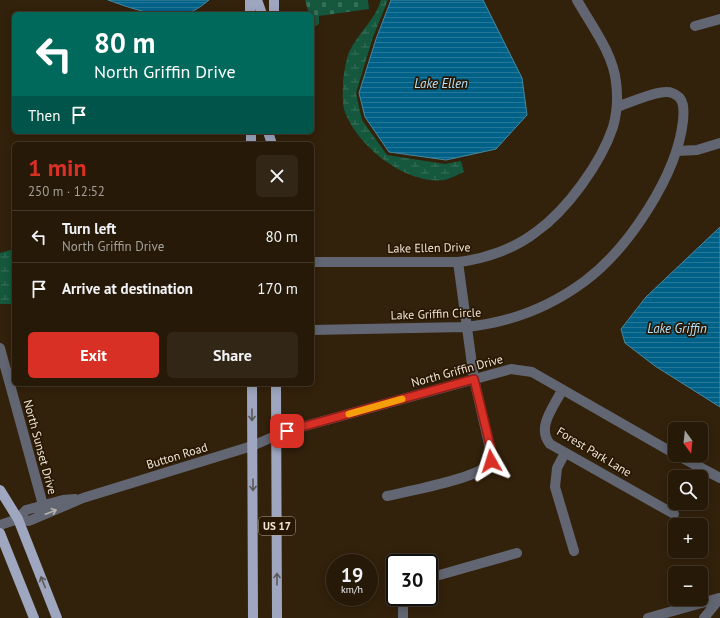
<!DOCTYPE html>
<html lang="en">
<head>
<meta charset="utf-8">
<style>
	body { margin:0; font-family:"PT Sans",sans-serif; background:#322616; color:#f1f3f6; height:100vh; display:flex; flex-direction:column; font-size:15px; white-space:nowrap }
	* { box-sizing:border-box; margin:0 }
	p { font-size:13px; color:#a4a09c }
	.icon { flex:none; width:22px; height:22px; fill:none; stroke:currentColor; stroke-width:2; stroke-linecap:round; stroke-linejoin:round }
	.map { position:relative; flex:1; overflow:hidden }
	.side { position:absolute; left:12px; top:142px; width:302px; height:244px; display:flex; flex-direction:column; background:#261908; border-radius:6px; box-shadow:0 2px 10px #0003,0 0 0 1px #423829 }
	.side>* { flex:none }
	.guide { position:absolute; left:12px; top:12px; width:302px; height:122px; border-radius:6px; box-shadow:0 2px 10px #0003,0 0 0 1px #423829; background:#00695c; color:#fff; overflow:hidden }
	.needle { width:26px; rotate:165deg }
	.fabs { position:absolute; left:668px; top:422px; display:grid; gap:8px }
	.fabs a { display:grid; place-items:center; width:40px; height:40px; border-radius:6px; background:#261908; box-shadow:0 2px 10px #0003,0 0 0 1px #423829; font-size:20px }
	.speed { position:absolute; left:326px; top:554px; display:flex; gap:8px; font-size:20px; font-weight:700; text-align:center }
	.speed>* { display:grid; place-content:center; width:52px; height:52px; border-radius:50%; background:#261908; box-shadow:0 2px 10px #0003,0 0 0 1px #423829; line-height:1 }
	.speed small { font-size:10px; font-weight:400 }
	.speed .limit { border:2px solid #111; border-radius:6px; background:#fff; color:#111 }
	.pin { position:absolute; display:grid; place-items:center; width:34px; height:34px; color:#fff; margin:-17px; border-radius:8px; box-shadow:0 2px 6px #0006 }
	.me { position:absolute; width:44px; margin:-22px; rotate:354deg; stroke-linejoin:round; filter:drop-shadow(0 0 3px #0008) }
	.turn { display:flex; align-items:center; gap:14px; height:84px; padding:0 16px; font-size:18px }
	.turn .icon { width:52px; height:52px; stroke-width:2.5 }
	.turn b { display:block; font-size:28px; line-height:34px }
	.then { display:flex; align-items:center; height:38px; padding:0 16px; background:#0003; gap:8px; font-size:15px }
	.round { display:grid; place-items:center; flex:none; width:42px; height:42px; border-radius:6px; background:#322616 }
	.summary { display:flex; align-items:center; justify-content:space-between; height:68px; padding:0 16px }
	h1 { font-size:24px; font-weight:800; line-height:30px; color:#d93025 }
	.cta { display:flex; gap:8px; margin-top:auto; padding:8px 16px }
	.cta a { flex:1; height:46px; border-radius:6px; background:#d93025; color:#fff; font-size:16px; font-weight:800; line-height:46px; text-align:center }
	.cta a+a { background:#322616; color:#f1f3f6 }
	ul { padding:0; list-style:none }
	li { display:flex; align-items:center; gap:12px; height:52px; padding:0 16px; border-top:1px solid #423829 }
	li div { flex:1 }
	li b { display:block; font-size:15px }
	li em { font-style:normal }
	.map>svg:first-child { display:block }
	.wetland { fill:url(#wetland-marsh) }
	.cemetery { fill:url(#cemetery-stones) }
	.water { fill:url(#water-rules); stroke:#4889a0 }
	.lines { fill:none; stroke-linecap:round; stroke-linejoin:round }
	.minor { stroke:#626672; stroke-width:10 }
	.major { stroke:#9ea7bf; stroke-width:10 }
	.oneway { stroke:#5d5858 }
	.oneway2 { stroke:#b8b3af }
	.route-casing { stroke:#8d1f18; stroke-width:10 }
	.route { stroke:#d93025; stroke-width:7 }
	.slow { stroke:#f59e0b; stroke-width:7 }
	.labels { text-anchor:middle; stroke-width:3.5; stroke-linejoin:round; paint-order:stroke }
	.shield { fill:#281803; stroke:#b5a898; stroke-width:1 }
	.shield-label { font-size:11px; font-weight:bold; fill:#f1e6d8 }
	.street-label { font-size:12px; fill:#f1e6d8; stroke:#281803 }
	.water-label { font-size:13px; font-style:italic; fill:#b3e2fd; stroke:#281803 }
</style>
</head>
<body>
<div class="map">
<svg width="720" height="618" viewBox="0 0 720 618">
	<defs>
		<pattern id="wetland-marsh" width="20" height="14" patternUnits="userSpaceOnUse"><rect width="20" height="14" fill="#15583d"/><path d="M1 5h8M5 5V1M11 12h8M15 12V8" fill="none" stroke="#387058"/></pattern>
		<pattern id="cemetery-stones" width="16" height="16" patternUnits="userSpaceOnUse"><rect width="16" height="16" fill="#15583d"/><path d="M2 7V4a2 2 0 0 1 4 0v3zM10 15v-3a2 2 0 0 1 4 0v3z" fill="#387058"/></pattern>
		<pattern id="water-rules" width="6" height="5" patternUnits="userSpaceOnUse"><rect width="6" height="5" fill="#006188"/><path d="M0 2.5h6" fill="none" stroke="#267898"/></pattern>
	</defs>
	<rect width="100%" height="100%" fill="#32210b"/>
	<path class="wetland" d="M381,0H388L373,37L356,93L362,120L387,155L445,164L461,161L464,172C458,174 451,179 444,180C406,185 355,145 344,109C342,101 343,89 343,81C344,73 346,59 349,52C358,33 375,20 381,0Z
		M14,249V304H0V253Z"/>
	<path class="cemetery" d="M305,0H368L369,9L319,16V24L312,28V14H309Z"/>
	<path class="water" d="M108,0H209C204,4 199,8 193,11C171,23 130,8 108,0Z
		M391,0H483L522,78L527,115L496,149L446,160L389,152L365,117L359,93L376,39Z
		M720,227V407L655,366L625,343L621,329L646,297Z"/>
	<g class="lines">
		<path class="minor" d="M695,26L720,19
			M677,151L697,150L720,143
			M312,262H458C485,259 514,249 536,232C567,210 601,163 613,127C617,113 618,97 616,82C613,53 591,25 577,0
			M312,330L465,327C509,323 550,307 585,281C629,248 677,175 683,121C684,110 685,97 672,93C661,88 629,103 617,107
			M0,348L43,505
			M562,390C554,407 536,427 550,444L674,514
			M565,453L557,468L555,487L574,551
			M677,455L720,478
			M387,496C409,491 475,479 488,465C491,462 491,458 491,453L474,379L458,262
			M18,519L29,521L83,498L252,446L287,431L511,369L532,372L675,454
			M0,525L18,519L26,510L63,500L75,499
			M429,578L517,553
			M403,618V597
			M648,618L719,598
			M704,618L720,598"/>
		<path class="major" d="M250,0V14
			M257,0L262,14
			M274,0V14
			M251,132V144
			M268,132L272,144
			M252,384L253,618
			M276,384L277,618
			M0,490L18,519L57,618
			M0,533L34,618"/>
	</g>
	<defs><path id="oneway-shaft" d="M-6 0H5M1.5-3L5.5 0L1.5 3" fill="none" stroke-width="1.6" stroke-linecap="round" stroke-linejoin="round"/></defs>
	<g class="oneway">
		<use href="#oneway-shaft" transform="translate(252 415) rotate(90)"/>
		<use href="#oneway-shaft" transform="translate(253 485) rotate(90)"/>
		<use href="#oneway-shaft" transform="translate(277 579) rotate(-90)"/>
		<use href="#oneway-shaft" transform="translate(43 582) rotate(-112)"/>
	</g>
	<use class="oneway2" href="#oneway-shaft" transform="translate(51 512) rotate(-21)"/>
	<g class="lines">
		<g class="route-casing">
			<path id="route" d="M287,431L474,379L492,453L491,461"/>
		</g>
		<use href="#route" class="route"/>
		<path class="slow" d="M349,414L402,399"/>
	</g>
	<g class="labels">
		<rect class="shield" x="259" y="517" width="36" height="18" rx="3"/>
		<g class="shield-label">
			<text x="277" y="530">US 17</text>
		</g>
		<g class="street-label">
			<text transform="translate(429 248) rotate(-1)" y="4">Lake Ellen Drive</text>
			<text transform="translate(436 314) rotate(-2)" y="4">Lake Griffin Circle</text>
			<text transform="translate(457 371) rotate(-15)" y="4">North Griffin Drive</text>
			<text transform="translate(40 447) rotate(75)" y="4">North Sunset Drive</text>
			<text transform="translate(594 452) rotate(31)" y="4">Forest Park Lane</text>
			<text transform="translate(177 456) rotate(-17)" y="4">Button Road</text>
		</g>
		<g class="water-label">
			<text x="441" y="88">Lake Ellen</text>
			<text x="677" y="333">Lake Griffin</text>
		</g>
	</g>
</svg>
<div class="fabs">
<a><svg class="needle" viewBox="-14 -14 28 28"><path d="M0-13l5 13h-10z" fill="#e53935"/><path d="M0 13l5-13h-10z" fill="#a4a09c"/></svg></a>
<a><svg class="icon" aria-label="search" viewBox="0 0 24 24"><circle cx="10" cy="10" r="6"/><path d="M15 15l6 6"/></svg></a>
<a>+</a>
<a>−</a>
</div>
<div class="speed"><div>19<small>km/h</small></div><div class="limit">30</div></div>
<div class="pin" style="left:287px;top:431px;background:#d93025"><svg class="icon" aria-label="arrive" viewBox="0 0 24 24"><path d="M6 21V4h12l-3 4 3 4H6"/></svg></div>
<svg class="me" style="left:491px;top:461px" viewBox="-20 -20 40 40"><path d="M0-17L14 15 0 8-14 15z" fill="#d93025" stroke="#fff" stroke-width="4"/></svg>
<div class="guide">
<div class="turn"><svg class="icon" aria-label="left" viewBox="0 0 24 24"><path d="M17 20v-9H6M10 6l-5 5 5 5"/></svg><div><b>80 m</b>North Griffin Drive</div></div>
<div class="then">Then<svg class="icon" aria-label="arrive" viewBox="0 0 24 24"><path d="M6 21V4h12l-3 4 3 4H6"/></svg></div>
</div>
<section class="side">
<div class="summary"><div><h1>1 min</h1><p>250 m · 12:52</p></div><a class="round"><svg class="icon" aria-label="close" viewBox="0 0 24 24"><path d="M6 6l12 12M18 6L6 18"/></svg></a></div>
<ul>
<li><svg class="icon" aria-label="left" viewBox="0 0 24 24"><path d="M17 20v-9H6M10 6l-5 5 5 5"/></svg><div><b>Turn left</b><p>North Griffin Drive</p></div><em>80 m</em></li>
<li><svg class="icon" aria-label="arrive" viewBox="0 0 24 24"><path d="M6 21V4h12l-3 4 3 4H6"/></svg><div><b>Arrive at destination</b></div><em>170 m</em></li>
</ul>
<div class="cta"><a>Exit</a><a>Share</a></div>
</section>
</div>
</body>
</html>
